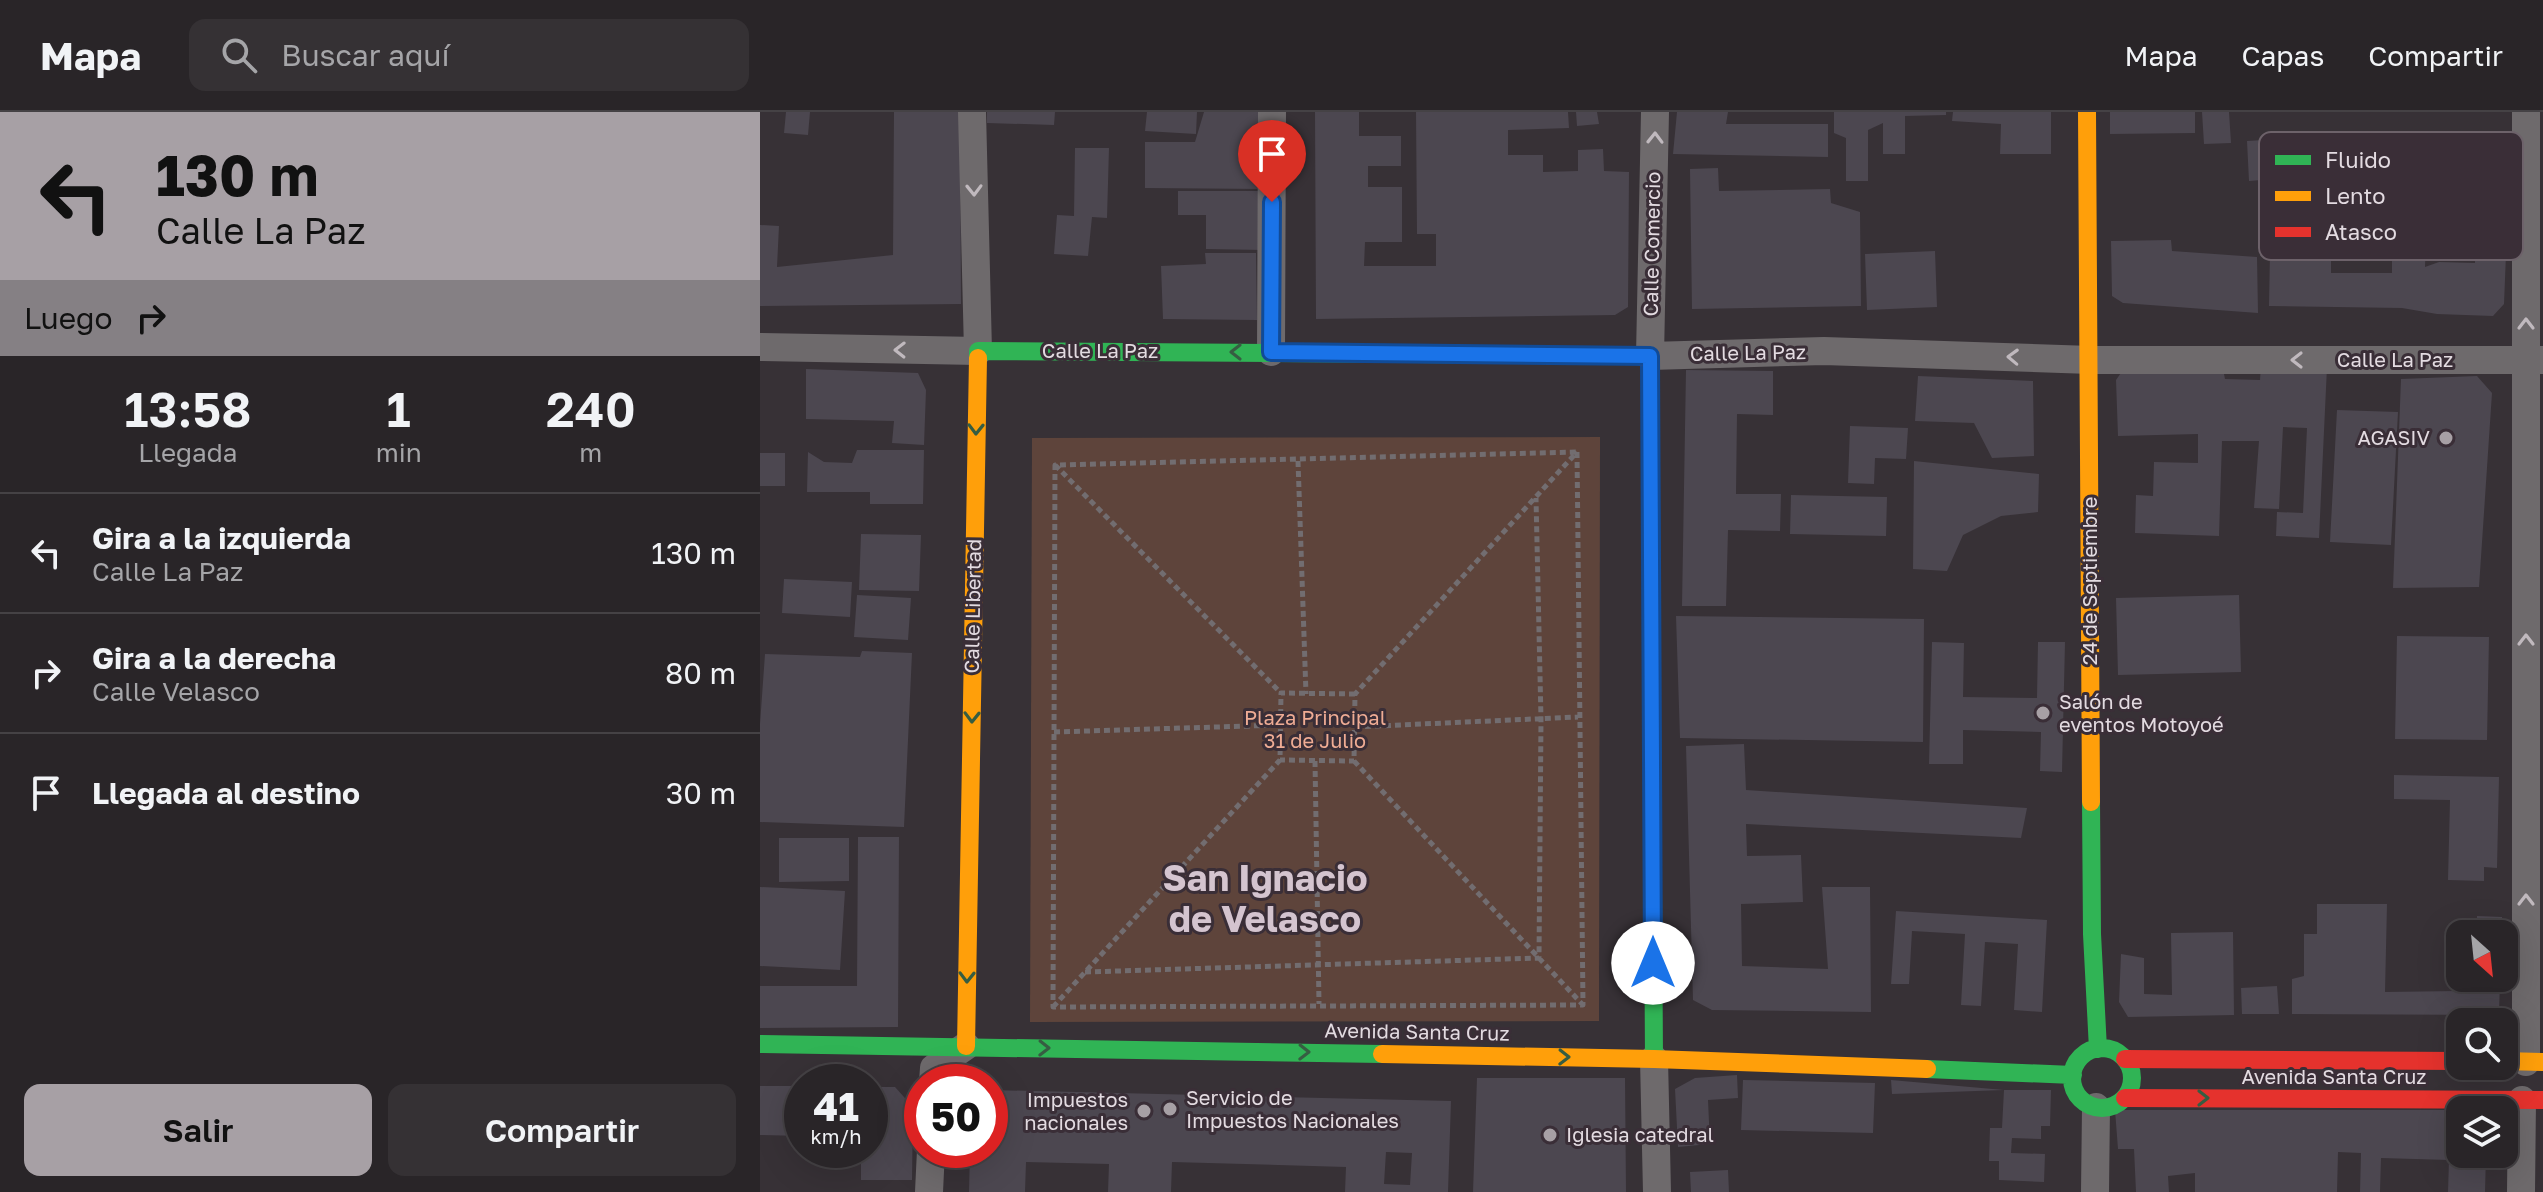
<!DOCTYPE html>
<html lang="es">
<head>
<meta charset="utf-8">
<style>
	body { margin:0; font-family:"Golos Text",sans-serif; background:#353134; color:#f1f3f6; height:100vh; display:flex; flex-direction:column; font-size:30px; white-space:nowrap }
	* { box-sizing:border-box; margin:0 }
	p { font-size:26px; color:#a5a5a8 }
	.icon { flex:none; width:44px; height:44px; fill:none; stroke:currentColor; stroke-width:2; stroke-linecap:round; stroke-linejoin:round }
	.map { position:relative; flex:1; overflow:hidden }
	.panel { display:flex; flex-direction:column; background:#292528; width:760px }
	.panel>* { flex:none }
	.top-card { background:#a7a0a5; color:#111; overflow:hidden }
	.needle { width:52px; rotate:153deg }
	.tools { position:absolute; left:1686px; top:808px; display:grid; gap:16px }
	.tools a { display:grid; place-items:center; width:72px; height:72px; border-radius:16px; background:#292528; box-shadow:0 8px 32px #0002,0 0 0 2px #454245; font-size:40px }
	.speed { position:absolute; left:24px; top:952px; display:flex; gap:16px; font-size:40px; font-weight:700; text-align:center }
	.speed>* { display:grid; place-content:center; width:104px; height:104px; border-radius:50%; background:#292528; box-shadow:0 8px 32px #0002,0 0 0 2px #454245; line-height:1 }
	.speed small { font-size:20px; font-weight:400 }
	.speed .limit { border:12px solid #d22; background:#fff; color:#111 }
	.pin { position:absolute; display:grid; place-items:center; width:68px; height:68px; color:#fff; margin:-82px -34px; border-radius:50% 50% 50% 0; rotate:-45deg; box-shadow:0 0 8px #0007 }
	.pin .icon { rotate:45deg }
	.me { position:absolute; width:88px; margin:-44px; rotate:0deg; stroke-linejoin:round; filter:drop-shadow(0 0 6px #0008) }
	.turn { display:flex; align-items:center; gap:28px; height:168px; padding:0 24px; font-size:36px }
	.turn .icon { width:104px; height:104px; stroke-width:2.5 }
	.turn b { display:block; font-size:56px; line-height:68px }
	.then { display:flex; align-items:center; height:76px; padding:0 24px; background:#0003; gap:16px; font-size:30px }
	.eta { display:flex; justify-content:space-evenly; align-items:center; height:136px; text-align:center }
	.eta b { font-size:48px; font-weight:600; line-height:56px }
	.button { display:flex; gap:16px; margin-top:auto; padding:16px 24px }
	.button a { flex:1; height:92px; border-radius:16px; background:#a7a0a5; color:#111; font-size:32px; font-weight:600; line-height:92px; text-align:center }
	.button a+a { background:#353134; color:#f1f3f6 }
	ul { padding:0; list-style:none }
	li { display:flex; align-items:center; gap:24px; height:120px; padding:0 24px; border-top:2px solid #454245 }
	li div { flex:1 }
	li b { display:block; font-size:30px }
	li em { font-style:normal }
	header { display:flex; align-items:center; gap:48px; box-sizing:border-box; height:112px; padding:0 40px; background:#292528; border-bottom:2px solid #454245 }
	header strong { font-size:38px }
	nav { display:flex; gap:44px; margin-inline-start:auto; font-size:28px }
	.search { width:560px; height:72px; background:#353134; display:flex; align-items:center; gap:20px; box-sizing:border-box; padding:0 28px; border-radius:16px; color:#a5a5a8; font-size:30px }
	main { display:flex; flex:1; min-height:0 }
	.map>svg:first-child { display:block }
	.green { fill:#5e443b }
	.building { fill:#4c4750; fill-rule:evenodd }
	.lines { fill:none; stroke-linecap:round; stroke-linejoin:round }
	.path { stroke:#726d70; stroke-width:5; stroke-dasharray:6 4; stroke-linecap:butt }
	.street { stroke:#6e6a6c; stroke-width:28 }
	.fast { stroke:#30b455; stroke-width:18 }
	.slow { stroke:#ff9f0a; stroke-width:18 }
	.jam { stroke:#e5322d; stroke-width:18 }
	.oneway { stroke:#c0b9be }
	.oneway2 { stroke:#365d42 }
	.route-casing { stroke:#114b97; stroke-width:20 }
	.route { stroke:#1a73e8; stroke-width:14 }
	.poi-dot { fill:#a7a0a5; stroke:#3a2e37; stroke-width:3 }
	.labels { text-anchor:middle; stroke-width:6; stroke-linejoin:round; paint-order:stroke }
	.street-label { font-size:20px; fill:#e3dbe1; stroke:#3a2e37 }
	.poi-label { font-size:20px; fill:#e3dbe1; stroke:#3a2e37; text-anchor:start }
	.park-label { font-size:20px; fill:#efac94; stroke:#3a2e37 }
	.town-label { font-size:36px; font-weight:bold; fill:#d4c4cf; stroke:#3a2e37 }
	.key { fill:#3a2e37; stroke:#6d626a; stroke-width:2 }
	.key-label { font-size:22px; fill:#e3dbe1 }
</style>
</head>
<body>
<header>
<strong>Mapa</strong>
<div class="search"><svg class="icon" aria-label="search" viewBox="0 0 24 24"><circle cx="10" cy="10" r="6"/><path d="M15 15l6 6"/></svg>Buscar aquí</div>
<nav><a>Mapa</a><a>Capas</a><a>Compartir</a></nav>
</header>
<main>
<section class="panel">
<div class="top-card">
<div class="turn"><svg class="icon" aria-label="left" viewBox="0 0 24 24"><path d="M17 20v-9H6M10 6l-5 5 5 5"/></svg><div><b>130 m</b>Calle La Paz</div></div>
<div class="then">Luego<svg class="icon" aria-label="right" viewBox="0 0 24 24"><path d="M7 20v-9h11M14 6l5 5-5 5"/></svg></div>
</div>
<div class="eta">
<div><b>13:58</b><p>Llegada</p></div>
<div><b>1</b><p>min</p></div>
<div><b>240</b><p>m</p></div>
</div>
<ul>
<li><svg class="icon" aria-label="left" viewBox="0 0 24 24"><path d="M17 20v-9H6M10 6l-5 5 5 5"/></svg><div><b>Gira a la izquierda</b><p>Calle La Paz</p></div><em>130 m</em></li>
<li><svg class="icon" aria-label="right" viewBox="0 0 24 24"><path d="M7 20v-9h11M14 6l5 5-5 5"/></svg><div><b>Gira a la derecha</b><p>Calle Velasco</p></div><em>80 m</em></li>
<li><svg class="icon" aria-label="arrive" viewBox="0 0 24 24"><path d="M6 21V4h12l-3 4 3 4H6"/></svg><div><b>Llegada al destino</b></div><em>30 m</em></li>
</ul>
<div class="button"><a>Salir</a><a>Compartir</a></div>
</section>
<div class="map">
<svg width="1783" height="1080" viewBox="0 0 1783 1080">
	<rect width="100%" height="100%" fill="#373136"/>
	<path class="green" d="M840,325L839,909L270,910L272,326Z"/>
	<path class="building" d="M26,0H50L48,23L24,21Z
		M134,0H200L201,192L0,194V113L19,114L17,155L133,143Z
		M227,0H295L294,13L227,11Z
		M387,0H437L436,22L385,19Z
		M444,0H502L505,77L385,76V30H435Z
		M555,0H599V24H641V54H608V75H642V130H605L604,154H676V122H657L656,0H808L809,16L748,18V43H783V60L818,59V38L843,37L844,59L869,60L868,195L855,203L556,207Z
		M816,0H837L839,12L817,14Z
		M917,0H968L966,12H1068V45L913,42Z
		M1074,0H1186V3L1145,4V42H1123V11L1108,18V69H1086V26L1074,21Z
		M1193,0H1291V42H1240L1241,12L1192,9Z
		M1350,0H1435V21L1350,22Z
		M1442,0H1469L1471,31L1444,32Z
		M1566,24L1570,84V73L1668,67L1665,155L1679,150L1715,151V141L1746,142L1744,192L1733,204L1677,202L1642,196L1509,194L1510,140L1571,141V161H1632V134L1574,132L1572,109L1540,112L1537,65L1489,69L1487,29Z
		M315,36H349L347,106L332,105L328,144L294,142L297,103L314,104Z
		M958,56L959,79L1070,77L1071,91L1100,100L1101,194L932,197L930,57Z
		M418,79H504V138L446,137V103H418Z
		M1411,128L1412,139L1497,145L1498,201L1363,191L1352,184L1351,129Z
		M1175,139L1177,195L1107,198L1105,142Z
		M445,141H496L497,208L403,207L401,154L446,152Z
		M1501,253L1567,255L1559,426L1516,424L1517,400L1543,401L1547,316L1523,315L1519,397L1494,396L1499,329H1462L1459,424L1375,421L1376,383L1393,384L1394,350L1438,351V322L1358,324L1356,268L1365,255L1463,257L1465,267L1500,268Z
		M46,257L158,261L166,278L164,333L132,331L134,309L46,307Z
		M926,258L1013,259V303L977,302L976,382H1021L1020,419L968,418L966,494H922Z
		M1158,264L1273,269L1274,344L1232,346L1214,311L1155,309Z
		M1717,264L1732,281L1719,475L1633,476L1641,267Z
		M1577,298L1638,300L1631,433L1570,430Z
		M1090,314L1148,316L1146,347L1115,346L1114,372L1088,371Z
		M97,338H164L163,392H110V380H47L48,340L64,350L92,351Z
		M0,341H25V374H0Z
		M1154,349L1279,362L1278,400L1241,404L1203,423L1187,459L1153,457Z
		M1031,383L1127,385L1126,424L1030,422Z
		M101,422L161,423L159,479L99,478Z
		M24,467L92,470L90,505L22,501Z
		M97,483L151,486L148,528L94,525Z
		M1479,483L1481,560L1358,563L1356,486Z
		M916,504L1164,507L1163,630L920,626Z
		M1637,524L1729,525L1727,628L1635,627Z
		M1172,530L1204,531L1203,585L1277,586L1278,530H1305L1302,660L1280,659L1281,620L1203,618V652H1169Z
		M102,539L152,541L144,715L0,710V612L5,542L100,545Z
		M984,632L986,678L1267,696L1261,726L986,712L987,744L1041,743L1043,790L981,792L982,854L1068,857L1062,775H1110L1111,900L952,898L933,888L926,634Z
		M1634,663L1739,665L1737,756L1724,755V769L1688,768L1690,688L1634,687Z
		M98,725H139L138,915L0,916V874H97Z
		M19,726H89V769L19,770Z
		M0,775L85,779L80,858L0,854Z
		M1557,792H1627L1625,880L1699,879V870L1740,866L1739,903L1532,902V867L1544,864V822H1557Z
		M1136,799L1287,808L1282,900L1254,898L1258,832L1225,830L1221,894L1201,893L1205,822L1152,819L1149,872H1131Z
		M1717,804L1742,805V822H1717Z
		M1473,820L1474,903L1368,905L1359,890L1361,842L1384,846V882L1412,883L1411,821Z
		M1517,874L1519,902H1482L1481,876Z
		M977,963L978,986L948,988L950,1032L918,1035L915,977L935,966Z
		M717,966H865L866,1080H713Z
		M983,968L1115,971L1113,1021L981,1018Z
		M1131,968L1244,978L1132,982Z
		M0,974H42V1024L0,1023Z
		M110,975H135L153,995L152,1068H101V1038H110Z
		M230,978L691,989L688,1080H585L586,1055L412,1050L411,1080H348L349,1052L266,1050L265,1080H209L210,1038H230ZM626,1040L652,1041L650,1073L624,1072Z
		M1244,978H1291L1290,1014H1281V1027L1252,1026L1251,1041L1285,1042L1284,1070L1239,1068V1049H1229L1230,1016H1242Z
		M1355,998H1700V1042H1726L1725,1080H1688L1689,1048L1621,1046L1620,1080H1600L1601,1041L1578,1040L1577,1080H1435V1061L1408,1064L1409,1080H1376L1374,1037H1358Z
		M968,1058L969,1080H931L930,1060Z"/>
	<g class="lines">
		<path class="path" d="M817,340L823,893L293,895L295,353Z
			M538,349L546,582
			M295,353L521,581
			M595,582L521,581L520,648L594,649L595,582L817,340
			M595,615L818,605
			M294,620L521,613
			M555,649L559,892
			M594,649L823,893
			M325,860L779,846L781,607L776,386
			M293,895L520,648"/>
		<path class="street" d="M895,0L890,244L1064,239L1331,248H1783
			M0,235L218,239L212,0
			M511,240L512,0
			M894,947L897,1080
			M1766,950V0
			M173,970L174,956L206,934
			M169,1080L171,1038
			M1335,1080L1336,995
			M1761,1080L1762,988"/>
		<path class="fast" d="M218,246V239L792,243
			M891,443L894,947
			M1331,690L1332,822L1338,937
			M0,932L622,942
			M1312 966a30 30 0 1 1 60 0a30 30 0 1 1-60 0Z
			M1167,957L1313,963"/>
		<path class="slow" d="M1327,0L1331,690
			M206,934L218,246
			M622,942L894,947L1167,957
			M1744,949L1783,950"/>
		<path class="jam" d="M792,243L890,244L891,443
			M1365,947L1700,949
			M1365,986L1783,988"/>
	</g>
	<defs><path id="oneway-chevron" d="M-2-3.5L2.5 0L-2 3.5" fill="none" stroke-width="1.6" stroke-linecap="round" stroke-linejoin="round" transform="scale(2)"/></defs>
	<g class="oneway">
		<use href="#oneway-chevron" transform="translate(895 26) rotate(-89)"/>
		<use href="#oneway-chevron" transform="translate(214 78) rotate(89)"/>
		<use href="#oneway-chevron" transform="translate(1766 212) rotate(-90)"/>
		<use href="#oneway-chevron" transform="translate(140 238) rotate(-179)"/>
		<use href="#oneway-chevron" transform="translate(1253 245) rotate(-178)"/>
		<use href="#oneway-chevron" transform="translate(1537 248) rotate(-180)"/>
		<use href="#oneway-chevron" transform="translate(1766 528) rotate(-90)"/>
		<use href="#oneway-chevron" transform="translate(1766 788) rotate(-90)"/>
	</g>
	<g class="oneway2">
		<use href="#oneway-chevron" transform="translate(476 240) rotate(-180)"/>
		<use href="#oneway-chevron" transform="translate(216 317) rotate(91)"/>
		<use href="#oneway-chevron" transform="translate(212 605) rotate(91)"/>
		<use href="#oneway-chevron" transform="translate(207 865) rotate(91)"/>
		<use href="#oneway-chevron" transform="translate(284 936) rotate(1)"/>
		<use href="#oneway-chevron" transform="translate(544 940) rotate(1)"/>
		<use href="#oneway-chevron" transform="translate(804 945) rotate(1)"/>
		<use href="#oneway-chevron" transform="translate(1443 986)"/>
	</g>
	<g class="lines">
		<g class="route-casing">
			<path id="route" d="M512,90L511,240L890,244L893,851"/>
		</g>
		<use href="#route" class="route"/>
	</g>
	<g class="poi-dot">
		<circle cx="1686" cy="326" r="8"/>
		<circle cx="1283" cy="601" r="8"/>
		<circle cx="410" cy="997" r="8"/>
		<circle cx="384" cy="999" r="8"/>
		<circle cx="790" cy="1023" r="8"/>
	</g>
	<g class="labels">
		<g class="street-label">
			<text transform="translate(892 132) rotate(-89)" y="7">Calle Comercio</text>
			<text x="340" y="246">Calle La Paz</text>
			<text transform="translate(988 241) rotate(-1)" y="7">Calle La Paz</text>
			<text x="1635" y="255">Calle La Paz</text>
			<text transform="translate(1330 469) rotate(-90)" y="7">24 de Septiembre</text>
			<text transform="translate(213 494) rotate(-89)" y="7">Calle Libertad</text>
			<text transform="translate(657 920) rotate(1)" y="7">Avenida Santa Cruz</text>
			<text x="1574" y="972">Avenida Santa Cruz</text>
		</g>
		<g class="poi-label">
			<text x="1670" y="333" text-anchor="end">AGASIV</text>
			<text x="1299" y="597">Salón de<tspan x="1299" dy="23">eventos Motoyoé</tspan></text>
			<text x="426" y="993">Servicio de<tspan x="426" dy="23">Impuestos Nacionales</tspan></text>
			<text x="368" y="995" text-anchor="end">Impuestos<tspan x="368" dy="23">nacionales</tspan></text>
			<text x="806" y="1030">Iglesia catedral</text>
		</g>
		<g class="park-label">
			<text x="555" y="613">Plaza Principal<tspan x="555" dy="23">31 de Julio</tspan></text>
		</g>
		<g class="town-label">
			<text x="505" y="779">San Ignacio<tspan x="505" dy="41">de Velasco</tspan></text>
		</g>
	</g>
	<rect x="1499" y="20" width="264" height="128" rx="12" class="key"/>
	<rect x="1515" y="43" width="36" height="10" fill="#30b455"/>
	<rect x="1515" y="79" width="36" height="10" fill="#ff9f0a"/>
	<rect x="1515" y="115" width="36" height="10" fill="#e5322d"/>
	<g class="key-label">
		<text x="1565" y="56">Fluido</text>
		<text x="1565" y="92">Lento</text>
		<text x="1565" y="128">Atasco</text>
	</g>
</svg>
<div class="tools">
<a><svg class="needle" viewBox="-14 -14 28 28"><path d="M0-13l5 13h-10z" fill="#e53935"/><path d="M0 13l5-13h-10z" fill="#a5a5a8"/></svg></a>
<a><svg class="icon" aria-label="search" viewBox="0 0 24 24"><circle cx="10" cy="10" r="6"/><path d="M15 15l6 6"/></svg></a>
<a><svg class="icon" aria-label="layers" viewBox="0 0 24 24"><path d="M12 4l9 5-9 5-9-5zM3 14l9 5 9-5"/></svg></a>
</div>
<div class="speed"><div>41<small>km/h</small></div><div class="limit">50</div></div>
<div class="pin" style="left:512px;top:90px;background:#d93025"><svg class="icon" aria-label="arrive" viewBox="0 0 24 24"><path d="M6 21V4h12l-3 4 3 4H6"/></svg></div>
<svg class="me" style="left:893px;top:851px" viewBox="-20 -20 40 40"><circle r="19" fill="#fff"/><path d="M0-13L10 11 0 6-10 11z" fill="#1a73e8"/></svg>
</div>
</main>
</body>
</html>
